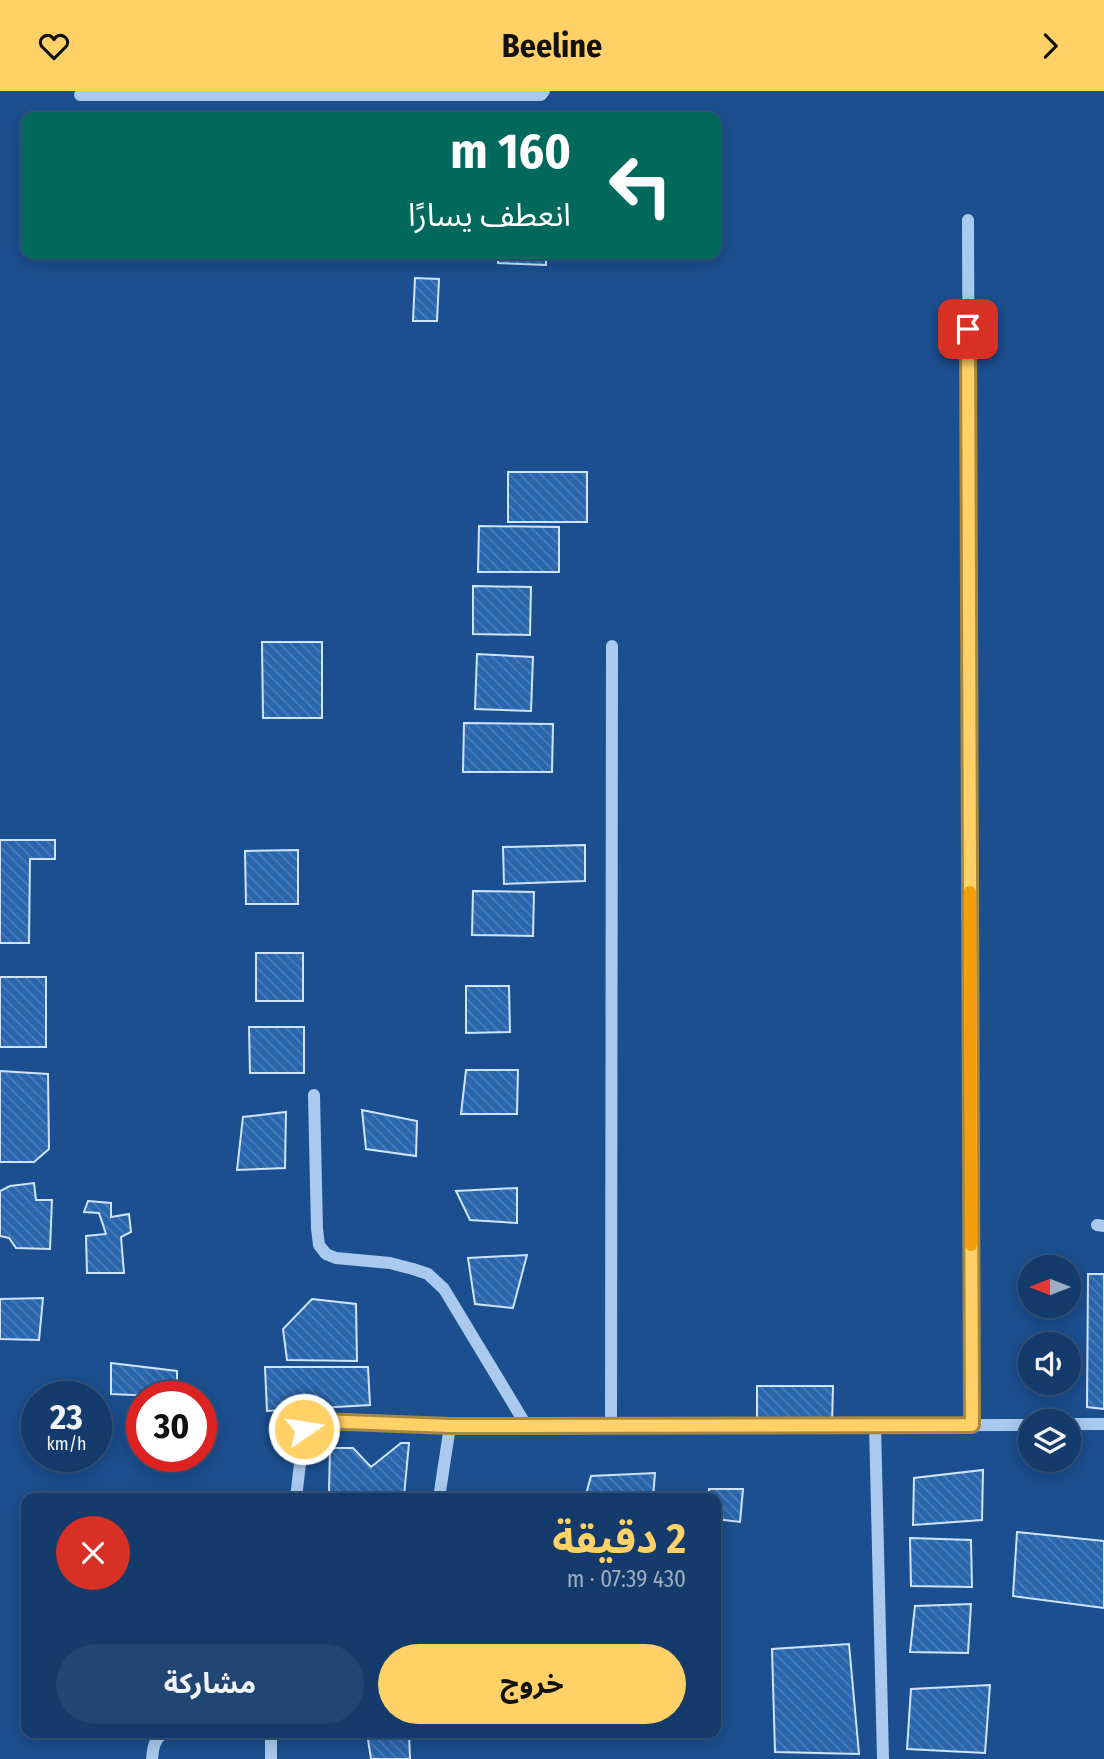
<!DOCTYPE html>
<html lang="ar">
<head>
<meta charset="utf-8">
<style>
	body { margin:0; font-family:"Fira Sans Condensed","Noto Sans Arabic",sans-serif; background:#214673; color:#f1f3f6; direction:rtl; height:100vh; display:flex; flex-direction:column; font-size:26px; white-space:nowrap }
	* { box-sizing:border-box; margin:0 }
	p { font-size:23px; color:#9dadc1 }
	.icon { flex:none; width:38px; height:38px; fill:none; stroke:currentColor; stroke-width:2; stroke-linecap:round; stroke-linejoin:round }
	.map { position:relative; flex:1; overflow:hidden; direction:ltr }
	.side { position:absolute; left:21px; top:1402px; width:700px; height:245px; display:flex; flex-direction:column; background:#143b6b; border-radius:14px; box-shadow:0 4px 18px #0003,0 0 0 2px #33557e; direction:rtl }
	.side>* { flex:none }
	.banner { position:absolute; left:21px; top:21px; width:700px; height:147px; border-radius:14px; box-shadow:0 4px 18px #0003,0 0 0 2px #33557e; direction:rtl; background:#00695c; color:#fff; overflow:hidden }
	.needle { width:46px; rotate:270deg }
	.controls { position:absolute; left:1018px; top:1164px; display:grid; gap:14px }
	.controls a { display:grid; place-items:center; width:63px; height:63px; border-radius:50%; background:#143b6b; box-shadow:0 4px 18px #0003,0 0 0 2px #33557e; font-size:35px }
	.speed { position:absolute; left:21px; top:1290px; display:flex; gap:14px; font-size:35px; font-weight:700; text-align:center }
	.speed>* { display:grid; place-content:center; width:91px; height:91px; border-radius:50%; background:#143b6b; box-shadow:0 4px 18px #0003,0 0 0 2px #33557e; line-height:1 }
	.speed small { font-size:18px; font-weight:400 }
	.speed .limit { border:10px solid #d22; background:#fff; color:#111 }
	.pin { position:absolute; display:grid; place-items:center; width:60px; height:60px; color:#fff; margin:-30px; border-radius:14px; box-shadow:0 4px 10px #0006 }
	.me { position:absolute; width:77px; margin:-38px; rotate:77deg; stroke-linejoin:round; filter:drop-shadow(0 0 5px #0008) }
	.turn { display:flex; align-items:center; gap:24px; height:147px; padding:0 35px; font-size:32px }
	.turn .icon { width:91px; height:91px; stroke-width:2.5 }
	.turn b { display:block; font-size:49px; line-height:60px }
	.round { display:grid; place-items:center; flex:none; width:74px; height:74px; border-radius:37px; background:#214673 }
	.summary { display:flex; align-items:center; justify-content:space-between; height:119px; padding:0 35px }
	h1 { font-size:42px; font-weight:700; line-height:52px; color:#ffd166 }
	.cta { display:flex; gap:14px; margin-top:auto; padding:14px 35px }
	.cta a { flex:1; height:80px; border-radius:42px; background:#ffd166; color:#111; font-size:28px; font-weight:700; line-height:80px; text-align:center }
	.cta a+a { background:#214673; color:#f1f3f6 }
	header { display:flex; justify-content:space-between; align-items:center; height:91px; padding:0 35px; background:#ffd166; color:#111; font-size:32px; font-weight:700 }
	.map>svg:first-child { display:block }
	.building { fill:url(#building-back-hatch); stroke:#cfe3fa; stroke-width:2 }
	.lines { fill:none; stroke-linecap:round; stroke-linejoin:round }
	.minor { stroke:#a9c9ee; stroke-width:12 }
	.route-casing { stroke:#a68842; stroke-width:18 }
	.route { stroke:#ffd166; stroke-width:12 }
	.slow { stroke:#f59e0b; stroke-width:12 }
</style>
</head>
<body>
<header><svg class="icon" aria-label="forward" viewBox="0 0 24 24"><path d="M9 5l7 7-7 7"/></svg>Beeline<svg class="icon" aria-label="heart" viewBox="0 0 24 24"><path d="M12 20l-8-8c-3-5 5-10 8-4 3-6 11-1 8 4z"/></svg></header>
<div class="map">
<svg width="1104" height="1668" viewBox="0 0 1104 1668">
	<defs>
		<pattern id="building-back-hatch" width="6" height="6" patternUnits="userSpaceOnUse" patternTransform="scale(1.75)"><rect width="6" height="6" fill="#2a66ad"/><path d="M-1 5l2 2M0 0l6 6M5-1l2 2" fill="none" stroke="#4a7db9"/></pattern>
	</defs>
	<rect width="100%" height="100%" fill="#1b4f8f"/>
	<path class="building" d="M498,163H546V174L498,172Z
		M415,187L439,188L437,230H413Z
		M508,381H587V431H508Z
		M479,435L559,436V481H478Z
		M473,495L531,496L530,544L473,543Z
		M262,551H322V627H263Z
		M477,563L533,566L531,620L475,618Z
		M464,632L553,633L552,681H463Z
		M0,749H55V768H30L29,852H0Z
		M585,754V790L504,793L503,756Z
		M298,759V813H246L245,760Z
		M473,800L534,801L533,845L472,844Z
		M256,862H303V910H256Z
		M0,886H46V956H0Z
		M466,895H509L510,941L466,942Z
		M249,936H304V982H250Z
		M466,979H518L517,1023H461Z
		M0,980L48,983L49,1058L34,1071H0Z
		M362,1019L417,1030L416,1065L366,1058Z
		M286,1021L285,1077L237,1079L243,1026Z
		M34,1092L36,1109H52L50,1158L16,1157L9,1147L0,1145V1100L10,1095Z
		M517,1097V1132L470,1129L456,1100Z
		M88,1110L111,1112V1126L129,1123L131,1141L121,1146L124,1182H87L86,1145L106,1143L99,1122L84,1121Z
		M527,1164L513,1217L475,1213L468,1167Z
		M1088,1183H1104V1318L1087,1316Z
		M43,1207L39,1249L0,1248V1208Z
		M312,1208L356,1213L357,1270L287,1269L283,1238Z
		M111,1272L177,1280V1306L111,1303Z
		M265,1276H368L370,1314L267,1320Z
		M757,1295H833L832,1333L757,1332Z
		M401,1352H409L404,1405L329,1401L330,1357H353L371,1376Z
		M983,1379L982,1429L913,1434L914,1387Z
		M655,1382L653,1407H585L591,1385Z
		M709,1398H743L740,1431L716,1428V1407H708Z
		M1017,1441L1104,1450V1517L1013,1505Z
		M910,1447L971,1449L972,1496L911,1495Z
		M971,1513L968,1562L910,1561L915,1515Z
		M849,1553L859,1663L775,1661L772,1558Z
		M990,1594L985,1662L907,1658L911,1598Z
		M367,1642H409L410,1668H371Z"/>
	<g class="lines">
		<path class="minor" d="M80,4H541L544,0
			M968,129L972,1334
			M314,1004L317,1138L319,1154L326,1163L336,1167L390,1172L413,1178L428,1183L444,1198L526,1334
			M1097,1134L1104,1135
			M875,1333L883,1668
			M1069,1333H1104
			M611,1334L612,555
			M296,1407L304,1338L308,1334L320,1330L450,1335L1031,1334
			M439,1407L450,1335
			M271,1642V1668
			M152,1668C153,1657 154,1649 163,1642"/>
	</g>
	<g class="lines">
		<g class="route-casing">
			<path id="route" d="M304,1338L308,1334L320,1330L450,1335L972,1334L968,238"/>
		</g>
		<use href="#route" class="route"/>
		<path class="slow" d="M970,801L971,1154"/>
	</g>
</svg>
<div class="controls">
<a><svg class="needle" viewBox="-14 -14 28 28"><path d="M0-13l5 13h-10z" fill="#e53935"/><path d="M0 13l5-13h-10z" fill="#9dadc1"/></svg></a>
<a><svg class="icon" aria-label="sound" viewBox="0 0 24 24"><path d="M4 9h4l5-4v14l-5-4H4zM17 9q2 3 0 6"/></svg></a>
<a><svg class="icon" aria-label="layers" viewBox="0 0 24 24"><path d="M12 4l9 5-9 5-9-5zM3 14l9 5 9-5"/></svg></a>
</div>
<div class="speed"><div>23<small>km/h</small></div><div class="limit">30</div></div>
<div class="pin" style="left:968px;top:238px;background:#d93025"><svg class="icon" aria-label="arrive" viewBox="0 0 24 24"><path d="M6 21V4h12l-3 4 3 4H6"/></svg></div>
<svg class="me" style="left:304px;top:1338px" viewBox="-20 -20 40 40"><circle r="17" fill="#ffd166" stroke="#fff" stroke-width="3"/><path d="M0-11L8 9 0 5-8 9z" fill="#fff"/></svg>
<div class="banner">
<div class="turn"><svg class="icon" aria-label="left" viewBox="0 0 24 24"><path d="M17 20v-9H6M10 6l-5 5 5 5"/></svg><div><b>160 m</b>انعطف يسارًا</div></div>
</div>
<section class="side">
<div class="summary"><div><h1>2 دقيقة</h1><p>430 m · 07:39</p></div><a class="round" style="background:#d93025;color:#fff"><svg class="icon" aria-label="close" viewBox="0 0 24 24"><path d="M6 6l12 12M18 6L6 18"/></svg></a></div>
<div class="cta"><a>خروج</a><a>مشاركة</a></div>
</section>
</div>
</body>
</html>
